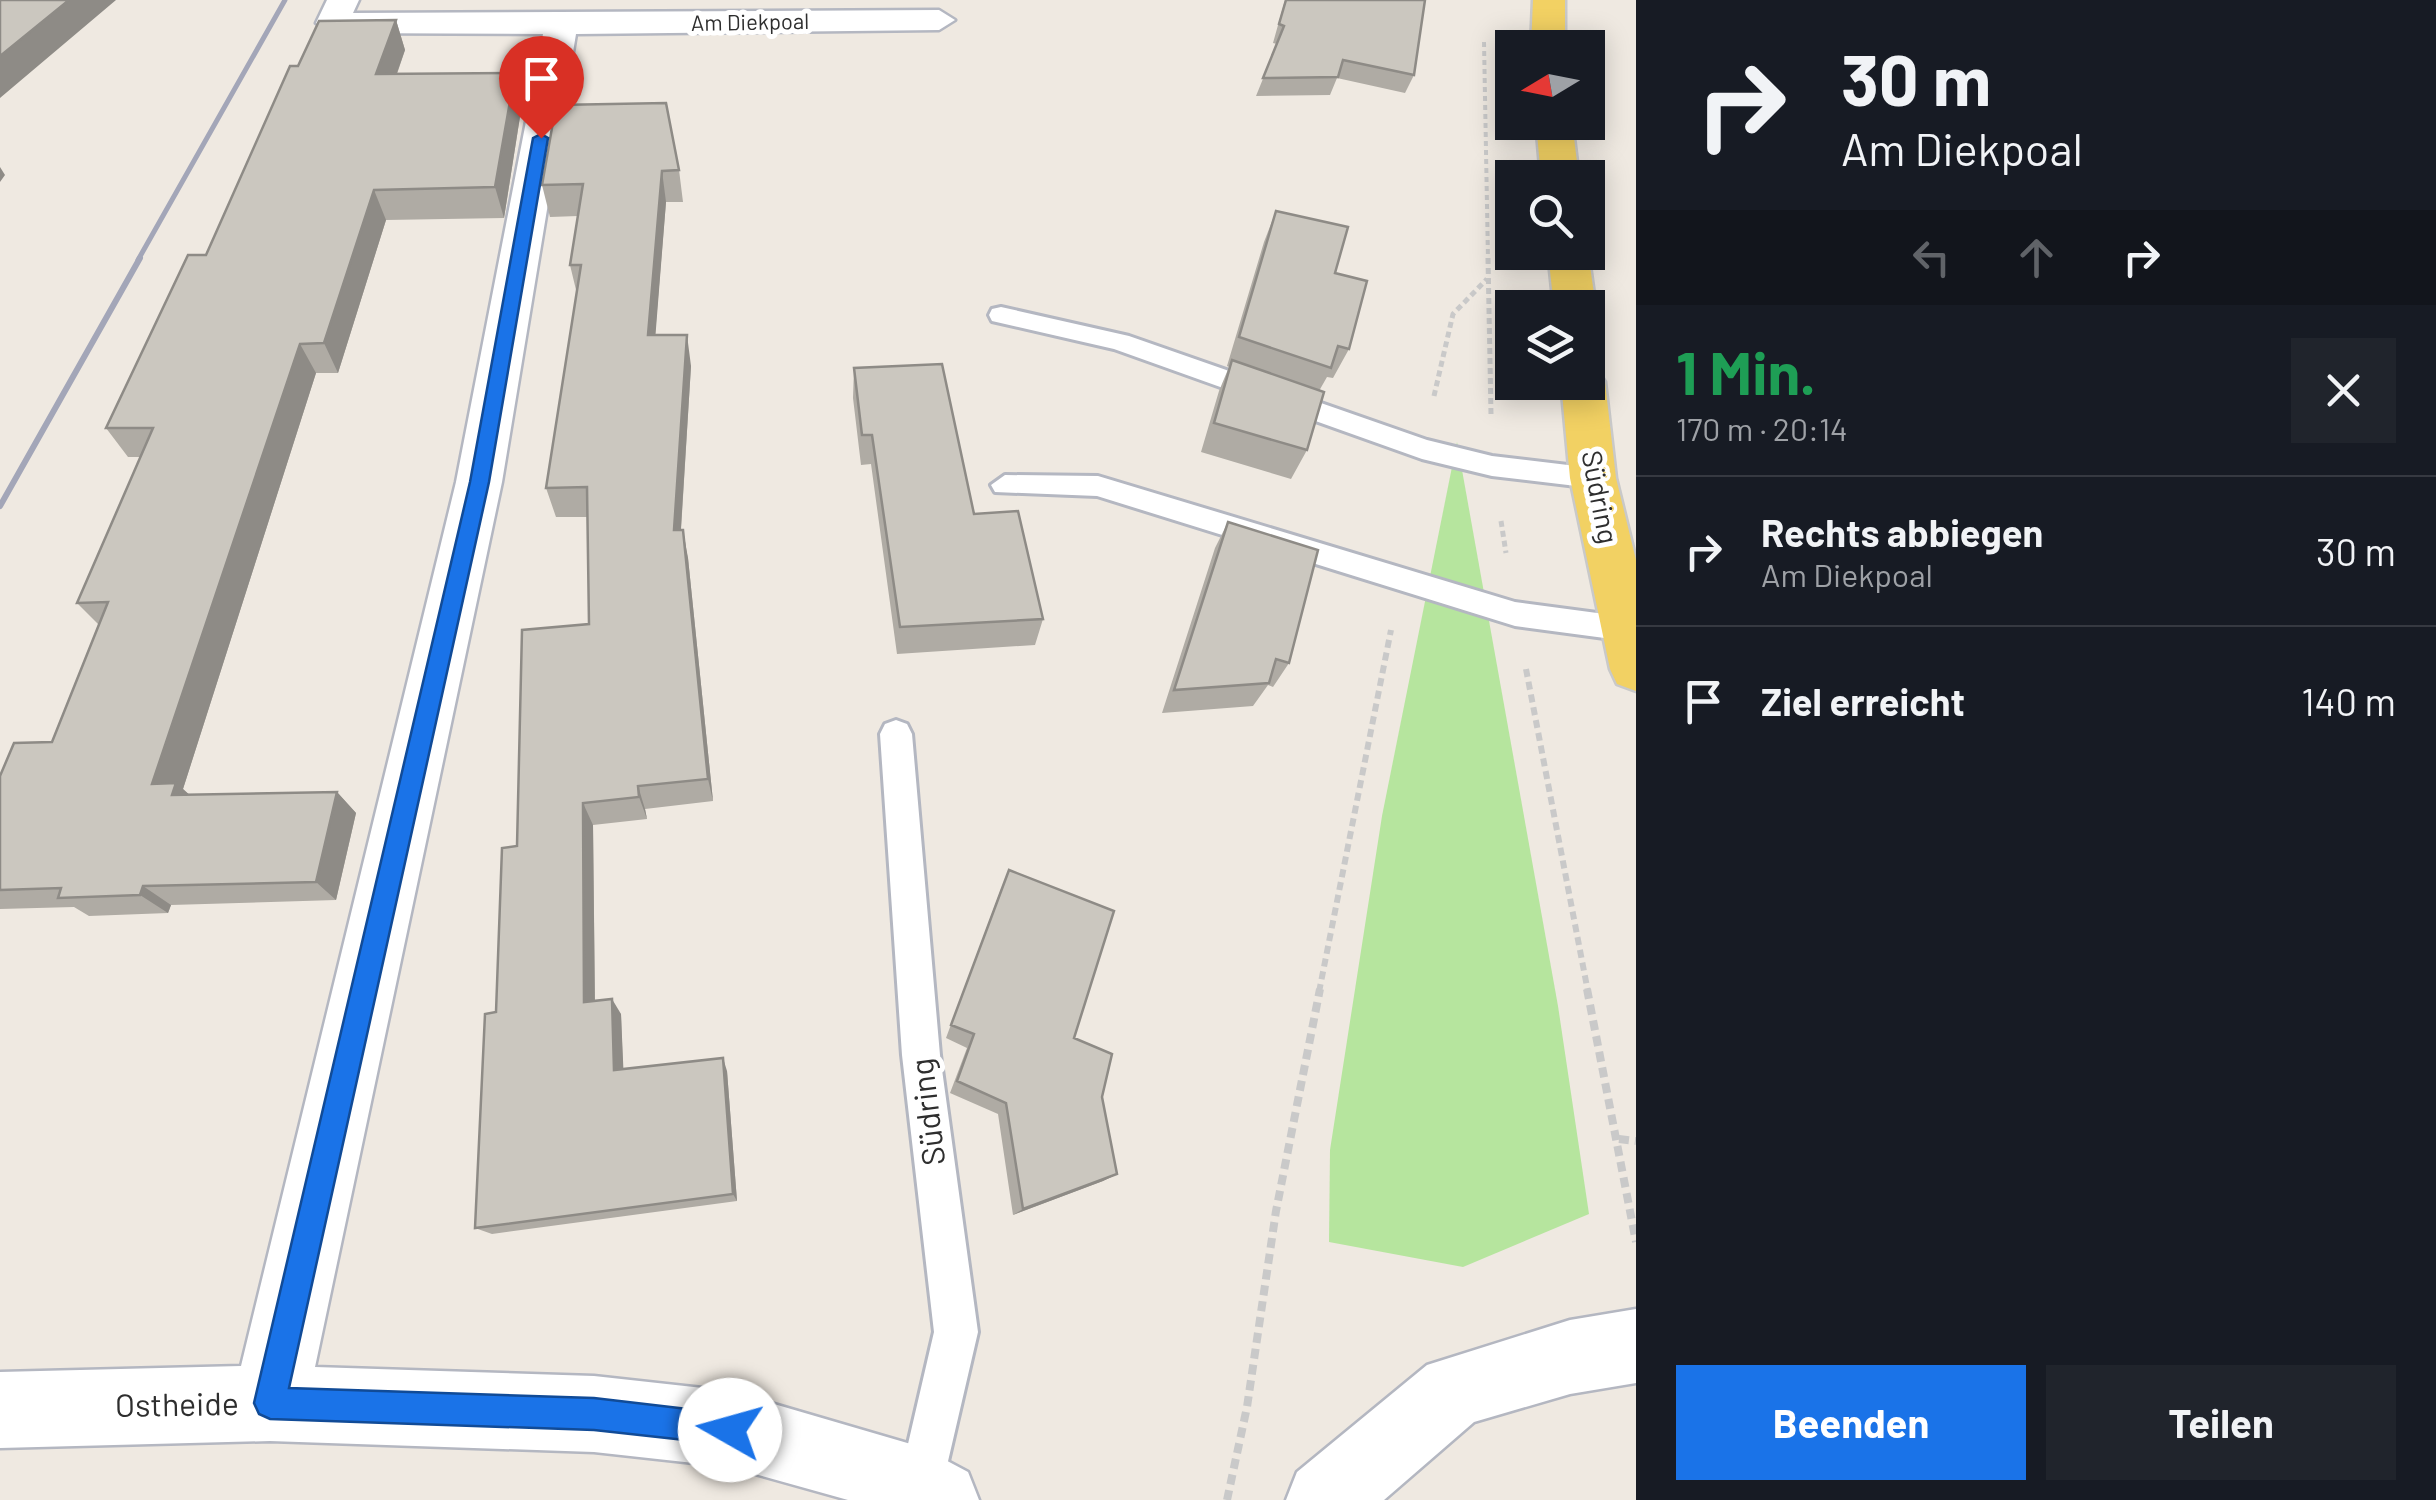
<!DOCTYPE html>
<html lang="de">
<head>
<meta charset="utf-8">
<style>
	body { margin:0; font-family:Barlow,sans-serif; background:#20242c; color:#f1f3f6; height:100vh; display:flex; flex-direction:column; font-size:38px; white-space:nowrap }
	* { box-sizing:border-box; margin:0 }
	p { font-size:32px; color:#9ea1a6 }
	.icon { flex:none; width:55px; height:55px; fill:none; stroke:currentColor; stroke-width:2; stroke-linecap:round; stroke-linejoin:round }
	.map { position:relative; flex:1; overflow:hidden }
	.details { display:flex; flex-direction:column; background:#171b24; width:800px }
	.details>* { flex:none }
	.banner { background:#171b24; color:#f1f3f6; overflow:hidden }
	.needle { width:65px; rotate:260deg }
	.buttons { position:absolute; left:1495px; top:30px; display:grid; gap:20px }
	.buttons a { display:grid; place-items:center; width:110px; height:110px; border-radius:0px; background:#171b24; box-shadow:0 5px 25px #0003; font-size:50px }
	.pin { position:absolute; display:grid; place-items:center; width:85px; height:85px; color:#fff; margin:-102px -42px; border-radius:50% 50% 50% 0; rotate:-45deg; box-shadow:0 0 10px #0007 }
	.pin .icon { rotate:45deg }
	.me { position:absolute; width:110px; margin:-55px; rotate:277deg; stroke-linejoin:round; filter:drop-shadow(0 0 8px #0008) }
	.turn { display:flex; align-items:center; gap:35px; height:210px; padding:0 40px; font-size:45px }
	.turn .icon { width:130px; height:130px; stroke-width:2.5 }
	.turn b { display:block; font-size:70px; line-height:85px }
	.lanes { display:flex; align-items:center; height:95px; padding:0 40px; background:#0003; justify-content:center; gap:50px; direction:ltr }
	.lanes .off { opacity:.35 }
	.round { display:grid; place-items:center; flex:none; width:105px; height:105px; border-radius:0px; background:#20242c }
	.overview { display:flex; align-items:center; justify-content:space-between; height:170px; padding:0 40px }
	h1 { font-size:60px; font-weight:700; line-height:75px; color:#1e9e55 }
	.cta { display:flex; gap:20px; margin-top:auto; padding:20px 40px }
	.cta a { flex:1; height:115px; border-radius:0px; background:#1a73e8; color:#fff; font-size:40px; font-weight:700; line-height:115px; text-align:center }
	.cta a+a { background:#20242c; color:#f1f3f6 }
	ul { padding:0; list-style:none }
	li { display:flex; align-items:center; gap:30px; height:150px; padding:0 40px; border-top:2px solid #363941 }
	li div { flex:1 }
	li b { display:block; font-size:38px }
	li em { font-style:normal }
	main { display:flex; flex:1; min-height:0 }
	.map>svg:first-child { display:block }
	.green { fill:#b6e59e }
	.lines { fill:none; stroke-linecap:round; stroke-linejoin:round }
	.lane-casing { stroke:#b4b7c1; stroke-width:6 }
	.street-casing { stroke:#b4b7c1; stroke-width:5 }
	.primary-casing { stroke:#c9c9c9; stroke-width:5 }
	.path-far3 { stroke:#c9c9c9; stroke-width:4; stroke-dasharray:5 4; stroke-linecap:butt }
	.path-far2 { stroke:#c9c9c9; stroke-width:5; stroke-dasharray:6 4; stroke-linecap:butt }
	.path-far1 { stroke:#c9c9c9; stroke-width:6; stroke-dasharray:8 5; stroke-linecap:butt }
	.path { stroke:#c9c9c9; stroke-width:8; stroke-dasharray:10 6; stroke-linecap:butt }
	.lane { fill:#fff; fill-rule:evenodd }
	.street { fill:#fff; fill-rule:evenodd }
	.primary { fill:#f2d163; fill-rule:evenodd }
	.rail-far1 { stroke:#a3a6b8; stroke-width:5 }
	.rail { stroke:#a3a6b8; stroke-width:6 }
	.wall { fill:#afaba4 }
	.shaded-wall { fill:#8e8b86 }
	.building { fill:#cbc7bf; stroke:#8e8b86; stroke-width:2.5 }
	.route { fill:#1a73e8; stroke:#114b97; stroke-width:2.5 }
	.labels { text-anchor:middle; stroke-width:10; stroke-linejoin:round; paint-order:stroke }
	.far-street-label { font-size:22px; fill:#2e2e2e; stroke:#fff }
	.street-label { font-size:28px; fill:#2e2e2e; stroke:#fff }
	.near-street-label { font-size:32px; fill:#2e2e2e; stroke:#fff }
</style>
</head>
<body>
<main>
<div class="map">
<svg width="1636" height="1500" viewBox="0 0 1636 1500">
	<rect width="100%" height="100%" fill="#efe9e1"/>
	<path class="green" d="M1457,442L1558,1006L1589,1214L1463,1267L1329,1242L1330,1150L1382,816Z"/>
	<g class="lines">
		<g class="lane-casing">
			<path id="lane" d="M1001,307L1129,336L1427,440L1492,456L1593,468L1607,478L1593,488L1492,476L1422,459L1114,349L992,321L989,315L992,309Z
				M1005,475L1098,476L1515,602L1627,617L1636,620V638L1627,641L1515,626L1097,496L995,492L991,485Z
				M896,720L907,724L912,734L940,1055L978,1332L939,1500H903L898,1487L934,1332L902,1055L880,734L885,724Z"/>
		</g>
		<g class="street-casing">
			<path id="street" d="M327,0H359L353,13L939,10L955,20L939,30L576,34L502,482L315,1367L594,1376L730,1391L921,1447L968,1472L979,1500H848L730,1467L594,1452L270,1441L0,1448V1372L241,1366L456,482L543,34L332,33L316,23Z
				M1636,1309V1383L1570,1394L1474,1422L1384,1500H1286L1297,1472L1427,1365L1570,1320Z"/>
		</g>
		<g class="primary-casing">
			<path id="primary" d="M1533,0H1565V48H1531Z
				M1536,122H1572L1579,178H1541Z
				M1548,252H1588L1596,308L1590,317L1588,308H1554Z
				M1588,368L1598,371L1605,382L1616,478L1636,560V691L1617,684L1610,669L1570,478L1561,382H1588Z"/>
		</g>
		<path class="path-far3" d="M1484,42L1488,260"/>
		<path class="path-far2" d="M1488,258L1491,414
			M1434,396L1453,314L1487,279
			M1501,521L1506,553"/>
		<path class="path-far1" d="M1526,669L1588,992
			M1319,992L1391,630"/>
		<path class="path" d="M1587,989L1636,1242
			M1619,1139L1636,1141
			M1227,1500L1247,1407L1276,1211L1320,989"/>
		<use href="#lane" class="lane"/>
		<use href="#street" class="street"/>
		<use href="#primary" class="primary"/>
		<path class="rail-far1" d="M138,260L285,0"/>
		<path class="rail" d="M0,506L140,258"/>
	</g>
	<path class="wall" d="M1285,0H1425L1414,75L1405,93L1337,78L1330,95L1256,96L1277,44L1273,43Z
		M396,20L405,50L397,74L522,104L504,218L386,220L338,373H316L183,789L189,795L337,792L356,813L336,900L171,905L168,913L89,916L74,907L0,909V776L52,742L99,625L77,603L141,457H128L106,428L206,255L298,66Z
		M556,105L679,170L683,202H666L655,335L691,366L681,530L688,558L713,801L645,809L647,819L593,825L595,1001L621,1014L623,1069L727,1071L737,1201L492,1234L475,1228L496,1012L517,846L589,624L587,517H556L546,488L577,294L570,265L578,216L550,217L542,185Z
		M1276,211L1335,273L1349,349L1333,378L1327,377L1319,391L1307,450L1291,479L1201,452L1219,391L1229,367L1227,366L1264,242Z
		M854,368L974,514L1043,619L1035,645L897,654L871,464L861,465L853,398Z
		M1228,522L1289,663L1273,687L1268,685L1253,706L1162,713L1215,548Z
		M1001,889L1102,1097L1117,1174L1103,1181L1013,1215L998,1114L950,1093L967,1048L946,1038Z"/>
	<path class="shaded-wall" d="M69,0H116L0,98V56Z
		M396,20L405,50L386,104L376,74Z
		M515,73L522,104L504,218L495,187Z
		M0,167L5,175L0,182Z
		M662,171L666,202L653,366L648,335Z
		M374,190L386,220L338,373L324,343Z
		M687,335L691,366L679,559L674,530Z
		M300,344L316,373L183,789L201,805L197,816L152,784Z
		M683,530L688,558L713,801L708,779Z
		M638,786L645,809L647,819L639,797Z
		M337,792L356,813L336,900L316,882Z
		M583,803L593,825L595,1017L584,1002Z
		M143,886L171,905L168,913L140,895Z
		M612,999L621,1014L624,1083L614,1070Z
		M723,1058L727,1071L737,1201L733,1194Z
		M1117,1174L1103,1181L1013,1215L1023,1209Z"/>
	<path class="building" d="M0,0H69L0,56Z
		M1286,0H1425L1414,75L1343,60L1338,77L1263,78L1284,26L1279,24Z
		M396,20L376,74L515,73L495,187L374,190L324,343L300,344L152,784L176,783L172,795L337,792L316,882L143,886L140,895L58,898L61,888L0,890V776L14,743L52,742L108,602L77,603L153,428H106L188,255H206L290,66H298L319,21Z
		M666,103L679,170L662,171L648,335H687L674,530H683L708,779L638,786L639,797L583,803L584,1002L612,999L614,1070L723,1058L733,1194L475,1228L485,1014L496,1012L502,848L517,846L522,630L589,624L587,487L546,488L581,265H570L583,184L542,185L556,105Z
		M1276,211L1348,227L1335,273L1367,281L1349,349L1338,346L1331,368L1239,337Z
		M1232,360L1324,392L1307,450L1214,423Z
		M942,364L974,514L1018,511L1043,619L900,627L872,435H862L854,368Z
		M1228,522L1318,550L1289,663L1276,659L1269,683L1174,690Z
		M1009,870L1114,911L1074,1038L1112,1054L1102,1097L1117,1174L1023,1209L1006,1103L957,1081L974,1034L951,1025Z"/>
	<path class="route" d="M541,134L548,138L489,482L289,1388L594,1398L730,1414L741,1418L746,1430L741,1441L730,1445L594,1430L270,1419L259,1414L254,1403L470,482L533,138Z"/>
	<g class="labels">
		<g class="far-street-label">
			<text transform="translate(750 22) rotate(-1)" y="8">Am Diekpoal</text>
		</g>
		<g class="street-label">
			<text transform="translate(1600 497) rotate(79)" y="10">Südring</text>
		</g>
		<g class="near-street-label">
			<text transform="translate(928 1112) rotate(-97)" y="11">Südring</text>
			<text transform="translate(177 1405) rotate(-1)" y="11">Ostheide</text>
		</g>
	</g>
</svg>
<div class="buttons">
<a><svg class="needle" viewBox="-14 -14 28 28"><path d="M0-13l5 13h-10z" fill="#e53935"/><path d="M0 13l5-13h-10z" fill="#9ea1a6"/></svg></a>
<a><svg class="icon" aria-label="search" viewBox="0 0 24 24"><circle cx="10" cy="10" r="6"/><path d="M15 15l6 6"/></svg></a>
<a><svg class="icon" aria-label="layers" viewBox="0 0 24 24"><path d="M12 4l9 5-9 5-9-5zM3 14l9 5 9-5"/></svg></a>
</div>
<div class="pin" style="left:541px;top:138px;background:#d93025"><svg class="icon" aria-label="arrive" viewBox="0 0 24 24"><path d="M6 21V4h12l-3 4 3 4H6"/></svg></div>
<svg class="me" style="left:730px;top:1430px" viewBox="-20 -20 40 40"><circle r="19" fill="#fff"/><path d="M0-13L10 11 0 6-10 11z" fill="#1a73e8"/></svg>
</div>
<section class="details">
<div class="banner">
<div class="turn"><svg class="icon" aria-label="right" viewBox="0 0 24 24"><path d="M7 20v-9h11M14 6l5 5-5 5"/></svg><div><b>30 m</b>Am Diekpoal</div></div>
<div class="lanes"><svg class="icon off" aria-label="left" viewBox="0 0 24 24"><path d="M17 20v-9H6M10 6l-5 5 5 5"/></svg><svg class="icon off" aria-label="ahead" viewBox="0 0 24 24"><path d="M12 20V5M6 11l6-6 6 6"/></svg><svg class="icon" aria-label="right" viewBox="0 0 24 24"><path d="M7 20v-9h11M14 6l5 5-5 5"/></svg></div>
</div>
<div class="overview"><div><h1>1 Min.</h1><p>170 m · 20:14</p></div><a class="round"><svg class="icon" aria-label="close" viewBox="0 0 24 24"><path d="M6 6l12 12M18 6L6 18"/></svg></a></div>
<ul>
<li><svg class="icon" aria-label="right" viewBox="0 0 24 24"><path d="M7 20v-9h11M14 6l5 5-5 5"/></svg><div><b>Rechts abbiegen</b><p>Am Diekpoal</p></div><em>30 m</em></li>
<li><svg class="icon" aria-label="arrive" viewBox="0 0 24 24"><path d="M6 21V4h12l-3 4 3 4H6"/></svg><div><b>Ziel erreicht</b></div><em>140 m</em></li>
</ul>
<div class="cta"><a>Beenden</a><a>Teilen</a></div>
</section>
</main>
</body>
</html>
